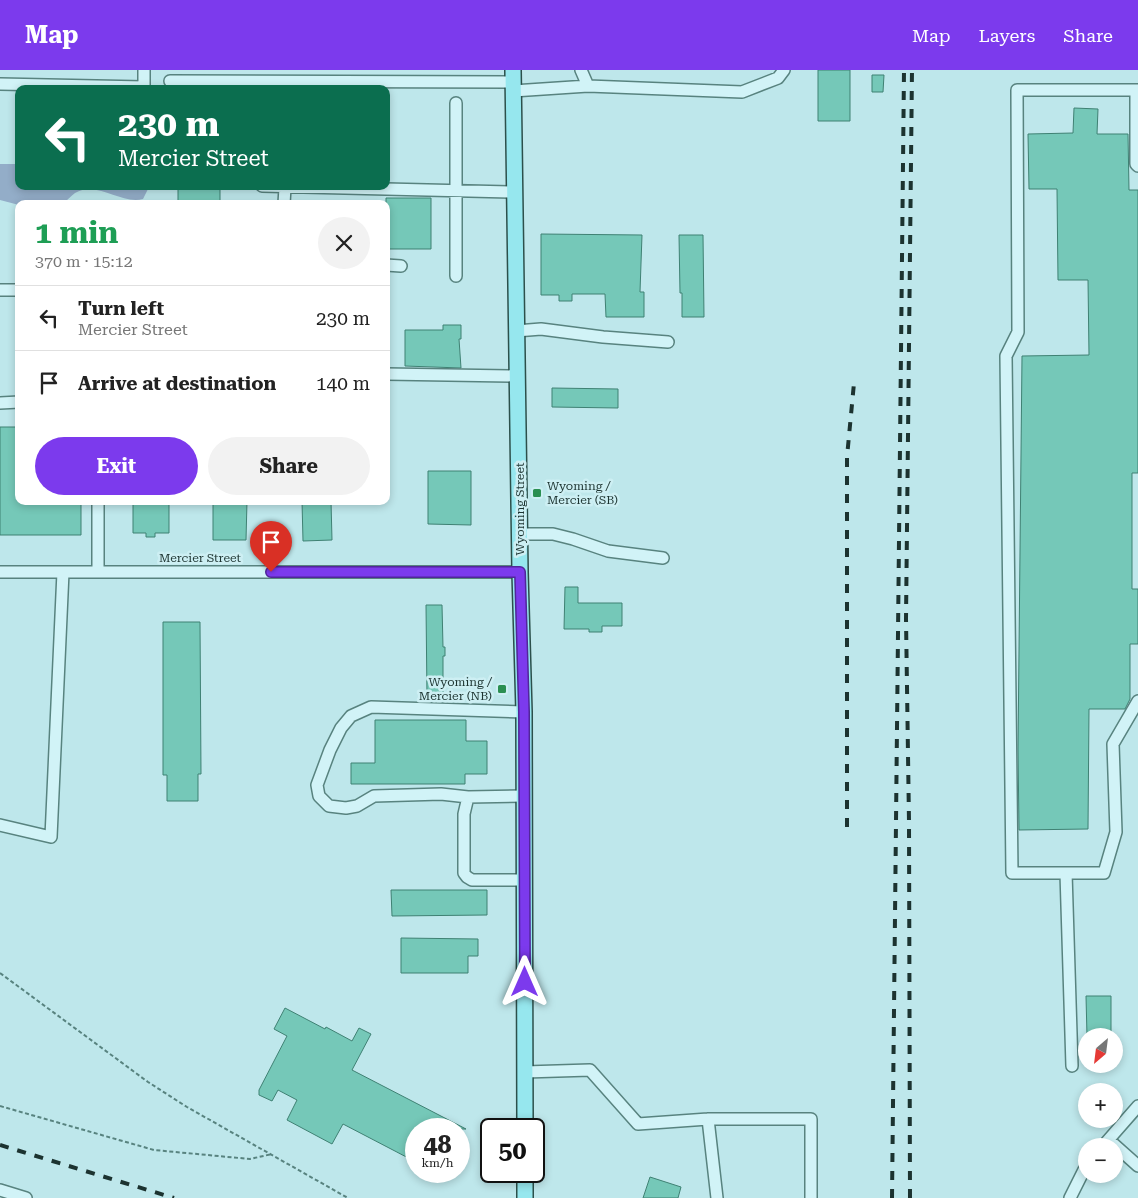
<!DOCTYPE html>
<html lang="en">
<head>
<meta charset="utf-8">
<style>
	body { margin:0; font-family:"Roboto Serif",serif; background:#f2f2f2; color:#222; height:100vh; display:flex; flex-direction:column; font-size:19px; white-space:nowrap }
	* { box-sizing:border-box; margin:0 }
	p { font-size:16px; color:#767676 }
	.icon { flex:none; width:28px; height:28px; fill:none; stroke:currentColor; stroke-width:2; stroke-linecap:round; stroke-linejoin:round }
	.map { position:relative; flex:1; overflow:hidden }
	.sheet { position:absolute; left:15px; top:130px; width:375px; height:305px; display:flex; flex-direction:column; background:#fff; border-radius:10px; box-shadow:0 2px 8px #0003 }
	.sheet>* { flex:none }
	.guide { position:absolute; left:15px; top:15px; width:375px; height:105px; border-radius:10px; box-shadow:0 2px 8px #0003; background:#0b6e4f; color:#fff; overflow:hidden }
	.needle { width:32px; rotate:208deg }
	.buttons { position:absolute; left:1078px; top:958px; display:grid; gap:10px }
	.buttons a { display:grid; place-items:center; width:45px; height:45px; border-radius:50%; background:#fff; box-shadow:0 2px 8px #0003; font-size:25px }
	.speed { position:absolute; left:405px; top:1048px; display:flex; gap:10px; font-size:25px; font-weight:700; text-align:center }
	.speed>* { display:grid; place-content:center; width:65px; height:65px; border-radius:50%; background:#fff; box-shadow:0 2px 8px #0003; line-height:1 }
	.speed small { font-size:12px; font-weight:400 }
	.speed .limit { border:2px solid #111; border-radius:8px; background:#fff; color:#111 }
	.pin { position:absolute; display:grid; place-items:center; width:42px; height:42px; color:#fff; margin:-51px -21px; border-radius:50% 50% 50% 0; rotate:-45deg; box-shadow:0 0 5px #0007 }
	.pin .icon { rotate:45deg }
	.me { position:absolute; width:55px; margin:-28px; rotate:0deg; stroke-linejoin:round; filter:drop-shadow(0 0 4px #0008) }
	.turn { display:flex; align-items:center; gap:18px; height:105px; padding:0 20px; font-size:22px }
	.turn .icon { width:65px; height:65px; stroke-width:2.5 }
	.turn b { display:block; font-size:35px; line-height:42px }
	.round { display:grid; place-items:center; flex:none; width:52px; height:52px; border-radius:26px; background:#f2f2f2 }
	.overview { display:flex; align-items:center; justify-content:space-between; height:85px; padding:0 20px }
	h1 { font-size:30px; font-weight:700; line-height:38px; color:#1e9e55 }
	.button { display:flex; gap:10px; margin-top:auto; padding:10px 20px }
	.button a { flex:1; height:58px; border-radius:30px; background:#7c3aed; color:#fff; font-size:20px; font-weight:700; line-height:58px; text-align:center }
	.button a+a { background:#f2f2f2; color:#222 }
	ul { padding:0; list-style:none }
	li { display:flex; align-items:center; gap:15px; height:65px; padding:0 20px; border-top:1px solid #e0e0e0 }
	li div { flex:1 }
	li b { display:block; font-size:19px }
	li em { font-style:normal }
	header { display:flex; align-items:center; gap:30px; box-sizing:border-box; height:70px; padding:0 25px; background:#7c3aed; color:#fff }
	header strong { font-size:24px }
	nav { display:flex; gap:28px; margin-inline-start:auto; font-size:18px }
	.map>svg:first-child { display:block }
	.green { fill:#93adc8 }
	.building { fill:#75c8b8; stroke:#3f8173 }
	.lines { fill:none; stroke-linecap:round; stroke-linejoin:round }
	.minor-casing { stroke:#58837f; stroke-width:14 }
	.major-casing { stroke:#2c504b; stroke-width:18 }
	.path { stroke:#58837f; stroke-width:2; stroke-dasharray:4 2.5; stroke-linecap:butt }
	.minor { stroke:#d1f3f7; stroke-width:11 }
	.major { stroke:#96e7ee; stroke-width:15 }
	.rail { stroke:#1c3330; stroke-width:4; stroke-dasharray:9 9; stroke-linecap:butt }
	.route-casing { stroke:#51269a; stroke-width:12 }
	.route { stroke:#7c3aed; stroke-width:9 }
	.poi-dot { fill:#2a8f51; stroke:#cdeff3; stroke-width:2 }
	.labels { text-anchor:middle; stroke-width:5; stroke-linejoin:round; paint-order:stroke }
	.poi-label { font-size:12px; fill:#1c3330; stroke:#cdeff3; text-anchor:start }
	.street-label { font-size:12px; fill:#1c3330; stroke:#cdeff3 }
</style>
</head>
<body>
<header>
<strong>Map</strong>
<nav><a>Map</a><a>Layers</a><a>Share</a></nav>
</header>
<div class="map">
<svg width="1138" height="1128" viewBox="0 0 1138 1128">
	<rect width="100%" height="100%" fill="#bee7eb"/>
	<path class="green" d="M0,94H19V116L149,117L143,129C121,135 98,110 75,123C71,126 67,130 63,134H19V135L0,130Z"/>
	<path class="building" d="M818,0H850V51H818Z
		M872,5H884L883,22H872Z
		M1074,38L1098,39L1097,64H1128L1129,120H1138V403H1132V519H1138V574H1130V629L1125,639H1089L1088,759L1019,760L1018,679L1022,286L1089,285L1088,210H1058L1057,119H1029L1028,64L1073,63Z
		M178,119H220V134H178Z
		M386,128H431V179H386Z
		M541,164L642,165L640,222H644V247H606L605,224H572V231H559V225H541Z
		M679,165H703L704,247H682V223H680Z
		M443,255H461V269H459L461,298L405,296V260H443Z
		M552,318L618,319V338L552,337Z
		M0,357H19V431H81V465H0Z
		M428,401H471V455L428,454Z
		M133,431H169V463H155V467H146V463H133Z
		M213,431H247L246,470H213Z
		M302,431H331L332,470L303,471Z
		M565,517H578V533H622V556H602V562H589V559H564Z
		M426,535H442L443,577H445V586H443V628H427Z
		M163,552H200L201,704H198V731H167V705H163Z
		M375,650H466V671H487V704H465V714H351V693H375Z
		M391,820H487V845L392,846Z
		M401,868L478,869V886H468V903H401Z
		M1086,926H1111V966H1087Z
		M285,938L325,959L326,957L352,971L359,958L371,964L352,1000L466,1059H416V1092L343,1054L332,1074L287,1050L297,1030L278,1020L272,1031L259,1025V1020L287,966L274,959Z
		M650,1107L681,1117L678,1128H643Z"/>
	<g class="lines">
		<g class="minor-casing">
			<path id="minor" d="M581,0L588,16L742,22L778,8L784,0
				M170,11L513,12
				M0,14L144,17V0
				M1136,20V94L1138,96
				M1138,20H1017L1018,262L1006,286L1012,803H1104L1116,762L1113,674L1138,631
				M513,21L588,16
				M262,116L514,122
				M284,134L285,117
				M386,195L401,196
				M456,206V33
				M0,220H19
				M516,261L541,259L603,267L668,272
				M386,304L517,306
				M0,333L19,332
				M98,431V502
				M520,464H553L573,469L608,481L663,488
				M0,502H520
				M524,726L468,727L464,744V803L467,807L472,810H524
				M468,727L441,724L374,726L357,736L346,738L329,736L319,726L317,715L330,680L341,658L351,646L371,637L524,642
				M0,755L51,767L63,502
				M1066,803L1072,996
				M525,1002L590,1000L638,1054L708,1049H811V1128
				M708,1049L717,1128
				M1109,1070L1138,1096
				M1103,1076L1138,1036
				M0,1120L26,1128
				M1070,1128L1086,1096"/>
		</g>
		<g class="major-casing">
			<path id="major" d="M513,0L520,502L524,642L525,1059
				M525,1101V1128"/>
		</g>
		<path class="path" d="M0,903L148,1012L187,1037L348,1128
			M0,1036L154,1080L250,1089L272,1084"/>
		<use href="#minor" class="minor"/>
		<use href="#major" class="major"/>
		<path class="rail" d="M847,757V387L854,313
			M0,1075L174,1128
			M892,1128L904,0
			M910,1128L909,752L906,549L912,0"/>
	</g>
	<g class="lines">
		<g class="route-casing">
			<path id="route" d="M271,502H520L524,642L525,912"/>
		</g>
		<use href="#route" class="route"/>
	</g>
	<g class="poi-dot">
		<rect x="532" y="418" width="10" height="10" rx="2.5"/>
		<rect x="497" y="614" width="10" height="10" rx="2.5"/>
	</g>
	<g class="labels">
		<g class="poi-label">
			<text x="547" y="420">Wyoming /<tspan x="547" dy="14">Mercier (SB)</tspan></text>
			<text x="492" y="616" text-anchor="end">Wyoming /<tspan x="492" dy="14">Mercier (NB)</tspan></text>
		</g>
		<g class="street-label">
			<text transform="translate(520 439) rotate(-90)" y="4">Wyoming Street</text>
			<text x="200" y="492">Mercier Street</text>
		</g>
	</g>
</svg>
<div class="buttons">
<a><svg class="needle" viewBox="-14 -14 28 28"><path d="M0-13l5 13h-10z" fill="#e53935"/><path d="M0 13l5-13h-10z" fill="#767676"/></svg></a>
<a>+</a>
<a>−</a>
</div>
<div class="speed"><div>48<small>km/h</small></div><div class="limit">50</div></div>
<div class="pin" style="left:271px;top:502px;background:#d93025"><svg class="icon" aria-label="arrive" viewBox="0 0 24 24"><path d="M6 21V4h12l-3 4 3 4H6"/></svg></div>
<svg class="me" style="left:525px;top:912px" viewBox="-20 -20 40 40"><path d="M0-17L14 15 0 8-14 15z" fill="#7c3aed" stroke="#fff" stroke-width="4"/></svg>
<div class="guide">
<div class="turn"><svg class="icon" aria-label="left" viewBox="0 0 24 24"><path d="M17 20v-9H6M10 6l-5 5 5 5"/></svg><div><b>230 m</b>Mercier Street</div></div>
</div>
<section class="sheet">
<div class="overview"><div><h1>1 min</h1><p>370 m · 15:12</p></div><a class="round"><svg class="icon" aria-label="close" viewBox="0 0 24 24"><path d="M6 6l12 12M18 6L6 18"/></svg></a></div>
<ul>
<li><svg class="icon" aria-label="left" viewBox="0 0 24 24"><path d="M17 20v-9H6M10 6l-5 5 5 5"/></svg><div><b>Turn left</b><p>Mercier Street</p></div><em>230 m</em></li>
<li><svg class="icon" aria-label="arrive" viewBox="0 0 24 24"><path d="M6 21V4h12l-3 4 3 4H6"/></svg><div><b>Arrive at destination</b></div><em>140 m</em></li>
</ul>
<div class="button"><a>Exit</a><a>Share</a></div>
</section>
</div>
</body>
</html>
